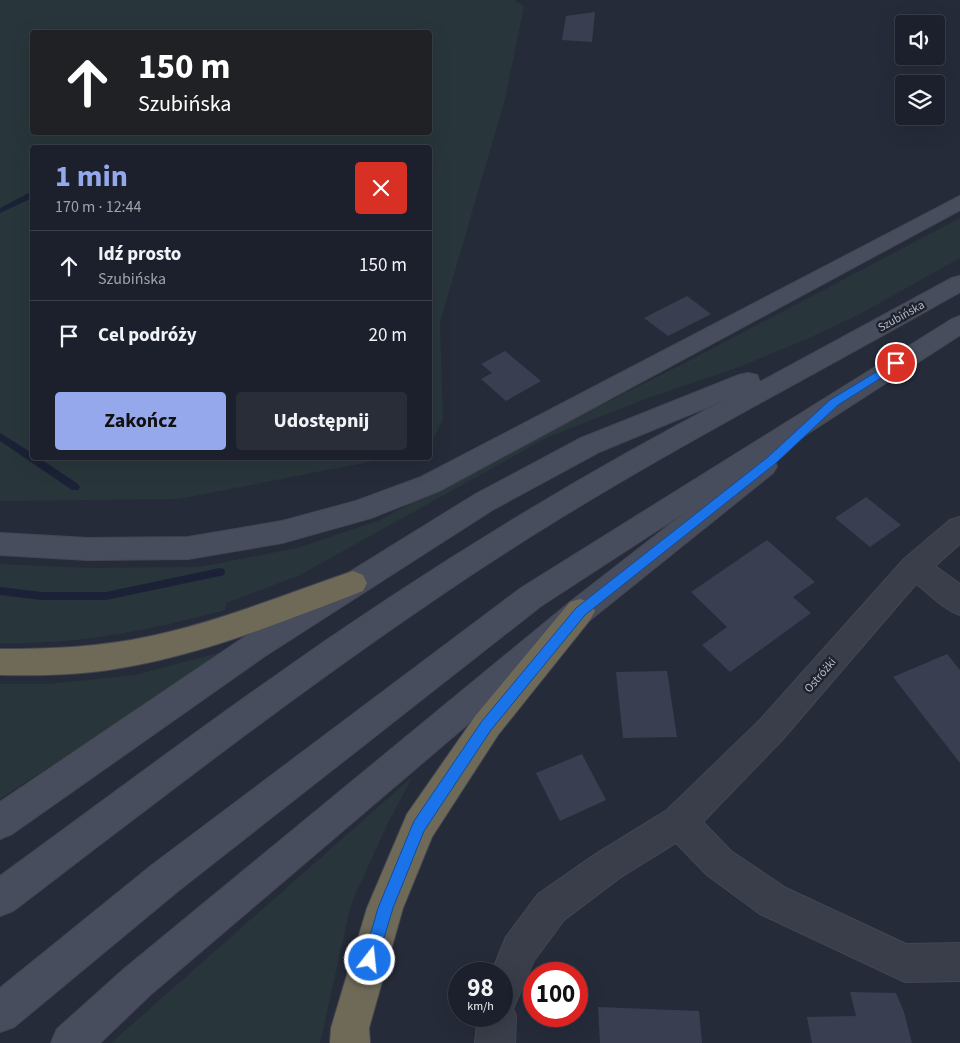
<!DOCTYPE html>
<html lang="pl">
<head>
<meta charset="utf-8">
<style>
	body { margin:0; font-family:"Source Sans 3",sans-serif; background:#292d38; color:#f1f3f6; height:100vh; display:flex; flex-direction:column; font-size:19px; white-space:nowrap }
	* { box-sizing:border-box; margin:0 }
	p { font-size:16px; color:#a0a3a9 }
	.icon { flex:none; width:28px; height:28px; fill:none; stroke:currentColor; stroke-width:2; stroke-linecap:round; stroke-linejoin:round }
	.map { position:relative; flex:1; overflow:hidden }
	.sheet { position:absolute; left:30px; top:145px; width:402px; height:315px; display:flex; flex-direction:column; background:#1c202c; border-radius:5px; box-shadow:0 5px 20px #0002,0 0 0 1px #3a3e48 }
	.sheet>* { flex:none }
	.banner { position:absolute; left:30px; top:30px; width:402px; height:105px; border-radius:5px; box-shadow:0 5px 20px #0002,0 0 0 1px #3a3e48; background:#202124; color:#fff; overflow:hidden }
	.tools { position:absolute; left:895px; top:15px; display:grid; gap:10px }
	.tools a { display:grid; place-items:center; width:50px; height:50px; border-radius:5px; background:#1c202c; box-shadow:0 5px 20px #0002,0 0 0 1px #3a3e48; font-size:25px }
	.speed { position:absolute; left:448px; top:962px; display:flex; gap:10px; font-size:25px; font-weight:700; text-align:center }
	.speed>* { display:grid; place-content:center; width:65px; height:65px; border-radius:50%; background:#1c202c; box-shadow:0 5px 20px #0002,0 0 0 1px #3a3e48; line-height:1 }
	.speed small { font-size:12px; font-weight:400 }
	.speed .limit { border:8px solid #d22; background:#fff; color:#111 }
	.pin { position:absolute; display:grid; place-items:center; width:42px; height:42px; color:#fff; margin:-21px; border:2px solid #fff; border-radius:50%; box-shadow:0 1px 5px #0007 }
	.me { position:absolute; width:55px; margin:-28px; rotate:16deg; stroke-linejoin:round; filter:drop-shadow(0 0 4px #0008) }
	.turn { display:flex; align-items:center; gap:18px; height:105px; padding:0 25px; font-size:22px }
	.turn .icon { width:65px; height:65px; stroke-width:2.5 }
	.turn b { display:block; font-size:35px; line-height:42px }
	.round { display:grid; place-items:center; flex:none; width:52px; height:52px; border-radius:5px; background:#292d38 }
	.summary { display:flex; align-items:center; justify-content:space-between; height:85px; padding:0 25px }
	h1 { font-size:30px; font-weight:700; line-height:38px; color:#95a8eb }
	.primary-button { display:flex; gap:10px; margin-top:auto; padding:10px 25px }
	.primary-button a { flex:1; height:58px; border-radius:5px; background:#95a8eb; color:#111; font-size:20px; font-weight:700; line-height:58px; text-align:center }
	.primary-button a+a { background:#292d38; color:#f1f3f6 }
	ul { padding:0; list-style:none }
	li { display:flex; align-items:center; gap:15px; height:70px; padding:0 25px; border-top:1px solid #3a3e48 }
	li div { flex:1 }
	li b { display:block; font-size:19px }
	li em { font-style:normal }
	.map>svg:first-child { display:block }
	.green { fill:#28363b; fill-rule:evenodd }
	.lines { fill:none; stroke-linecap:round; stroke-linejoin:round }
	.stream { fill:#1b2136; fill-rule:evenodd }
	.building { fill:#393f50 }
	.street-casing { stroke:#434753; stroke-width:2 }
	.secondary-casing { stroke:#434753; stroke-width:2 }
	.highway-casing { stroke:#424652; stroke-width:2 }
	.street { fill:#3a3e4a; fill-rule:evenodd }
	.secondary { fill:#484d5d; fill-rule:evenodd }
	.highway { fill:#6f6a58; fill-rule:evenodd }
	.route { fill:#1a73e8; stroke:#114b97 }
	.labels { text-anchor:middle; stroke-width:5; stroke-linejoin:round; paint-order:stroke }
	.street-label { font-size:12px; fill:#b5b9c6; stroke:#1f232f }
</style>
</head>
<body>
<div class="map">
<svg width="960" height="1043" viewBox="0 0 960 1043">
	<rect width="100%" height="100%" fill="#262b3a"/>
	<path class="green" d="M0,0H514L524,6L505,99L440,322L443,420L430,445V148H32V458H390L178,499L0,501ZM430,32V132H32V32Z
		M960,218V258L858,315L809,338L739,367L648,398L548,437L300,575L226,603L225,610C150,630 78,645 0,643V564L87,568L200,567L297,548L380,520L499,456L685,363Z
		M230,650L0,799V684H49L135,675Z
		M412,777L386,827L351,904L320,1043H111Z"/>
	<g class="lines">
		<path class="stream" d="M29,193H32V198L0,213V208Z
			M0,433L32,453V458H39L78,484L80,487L78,490H72L0,441Z
			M220,568L224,569L225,572L224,575L220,576L106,600H42L0,595V587L42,592H106Z"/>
	</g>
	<path class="building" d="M595,12L592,42L562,40L566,16Z
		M687,296L711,314L668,336L644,318Z
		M505,351L541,381L506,401L481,379L492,373L481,364Z
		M866,497L901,525L870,547L835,518Z
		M767,540L815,582L793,597L811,613L730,672L702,645L727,627L691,592Z
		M947,654L960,670V763L893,677Z
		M667,671L677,737L623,738L616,672Z
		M582,754L606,800L560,821L536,773Z
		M850,992L896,993L904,1012L912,1043H812L807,1017L856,1016Z
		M598,1007L699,1011L702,1043H600Z"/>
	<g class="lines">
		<g class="street-casing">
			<path id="street" d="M960,517V544L935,566L960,584V615C944,610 930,594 916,584L782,740L703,822L731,851L786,888L906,944L960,943V981L905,982L760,914L707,875L676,843L621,877L564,920L533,962L513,1009L516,1016L515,1043H475L478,1016H501V974H491L506,937L538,894L597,853L667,810L760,720L904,559L950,520Z"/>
		</g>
		<g class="secondary-casing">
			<path id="secondary" d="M960,196V210L439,491L371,518L282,543L188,559L88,560L0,555V533L88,538L188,537L282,521L356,501L421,477Z
				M960,276V292C798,384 632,468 477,571C317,677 165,795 13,911L0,916V876C87,813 173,748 261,686C408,581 564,484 725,400L599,452L494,509L265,656L12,834L0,839V802L243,638L474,495L581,438L739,375L748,373L757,375L760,382L952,278Z
				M960,316V335L770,458L773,459L777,466L773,473L590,620L150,995L100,1043H51L57,1029L124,969L570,602L687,511L541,606L178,891L14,1027L0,1032V988L152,865L521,588L952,319Z"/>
		</g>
		<g class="highway-casing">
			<path id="highway" d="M353,571L363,575L367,583L363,591C284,621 205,654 121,668C81,675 40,676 0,675V649C51,649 101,647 151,636C220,621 286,594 353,571Z
				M580,599L590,602L595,611L590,620L498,735L432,837L403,908L369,1028L370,1043H330L331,1028L367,908L407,814L476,715L570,602Z"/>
		</g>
		<use href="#street" class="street"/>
		<use href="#secondary" class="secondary"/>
		<use href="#highway" class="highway"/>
	</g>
	<path class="route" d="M896,360L900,361V366L838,405L776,463L585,615L491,730L424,831L393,908L376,965L370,968L365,965L363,960L378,908L414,821L482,721L576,608L768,457L830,400Z"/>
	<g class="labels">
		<g class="street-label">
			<text transform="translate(901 316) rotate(-29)" y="4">Szubińska</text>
			<text transform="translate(820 675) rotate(-49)" y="4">Ostróżki</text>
		</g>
	</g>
</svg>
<div class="tools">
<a><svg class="icon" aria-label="sound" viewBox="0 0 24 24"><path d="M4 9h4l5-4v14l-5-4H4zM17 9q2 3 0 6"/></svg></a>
<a><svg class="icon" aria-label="layers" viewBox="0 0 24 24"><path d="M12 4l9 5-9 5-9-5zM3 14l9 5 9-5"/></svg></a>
</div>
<div class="speed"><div>98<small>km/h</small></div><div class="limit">100</div></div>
<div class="pin" style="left:896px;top:363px;background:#d93025"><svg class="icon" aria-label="arrive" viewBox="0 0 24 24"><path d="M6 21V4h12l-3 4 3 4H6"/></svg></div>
<svg class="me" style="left:370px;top:960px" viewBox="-20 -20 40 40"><circle r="17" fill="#1a73e8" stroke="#fff" stroke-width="3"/><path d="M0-11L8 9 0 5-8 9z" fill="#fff"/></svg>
<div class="banner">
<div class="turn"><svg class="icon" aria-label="ahead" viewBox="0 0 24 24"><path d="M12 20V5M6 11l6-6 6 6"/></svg><div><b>150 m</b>Szubińska</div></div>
</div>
<section class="sheet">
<div class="summary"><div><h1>1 min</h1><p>170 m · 12:44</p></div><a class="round" style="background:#d93025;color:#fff"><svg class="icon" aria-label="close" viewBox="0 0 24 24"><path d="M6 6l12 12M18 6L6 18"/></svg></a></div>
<ul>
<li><svg class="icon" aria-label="ahead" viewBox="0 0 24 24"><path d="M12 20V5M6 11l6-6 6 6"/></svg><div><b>Idź prosto</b><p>Szubińska</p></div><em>150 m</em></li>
<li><svg class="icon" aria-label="arrive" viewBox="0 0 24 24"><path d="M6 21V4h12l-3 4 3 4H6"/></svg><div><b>Cel podróży</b></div><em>20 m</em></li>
</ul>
<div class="primary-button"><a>Zakończ</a><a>Udostępnij</a></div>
</section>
</div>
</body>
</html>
